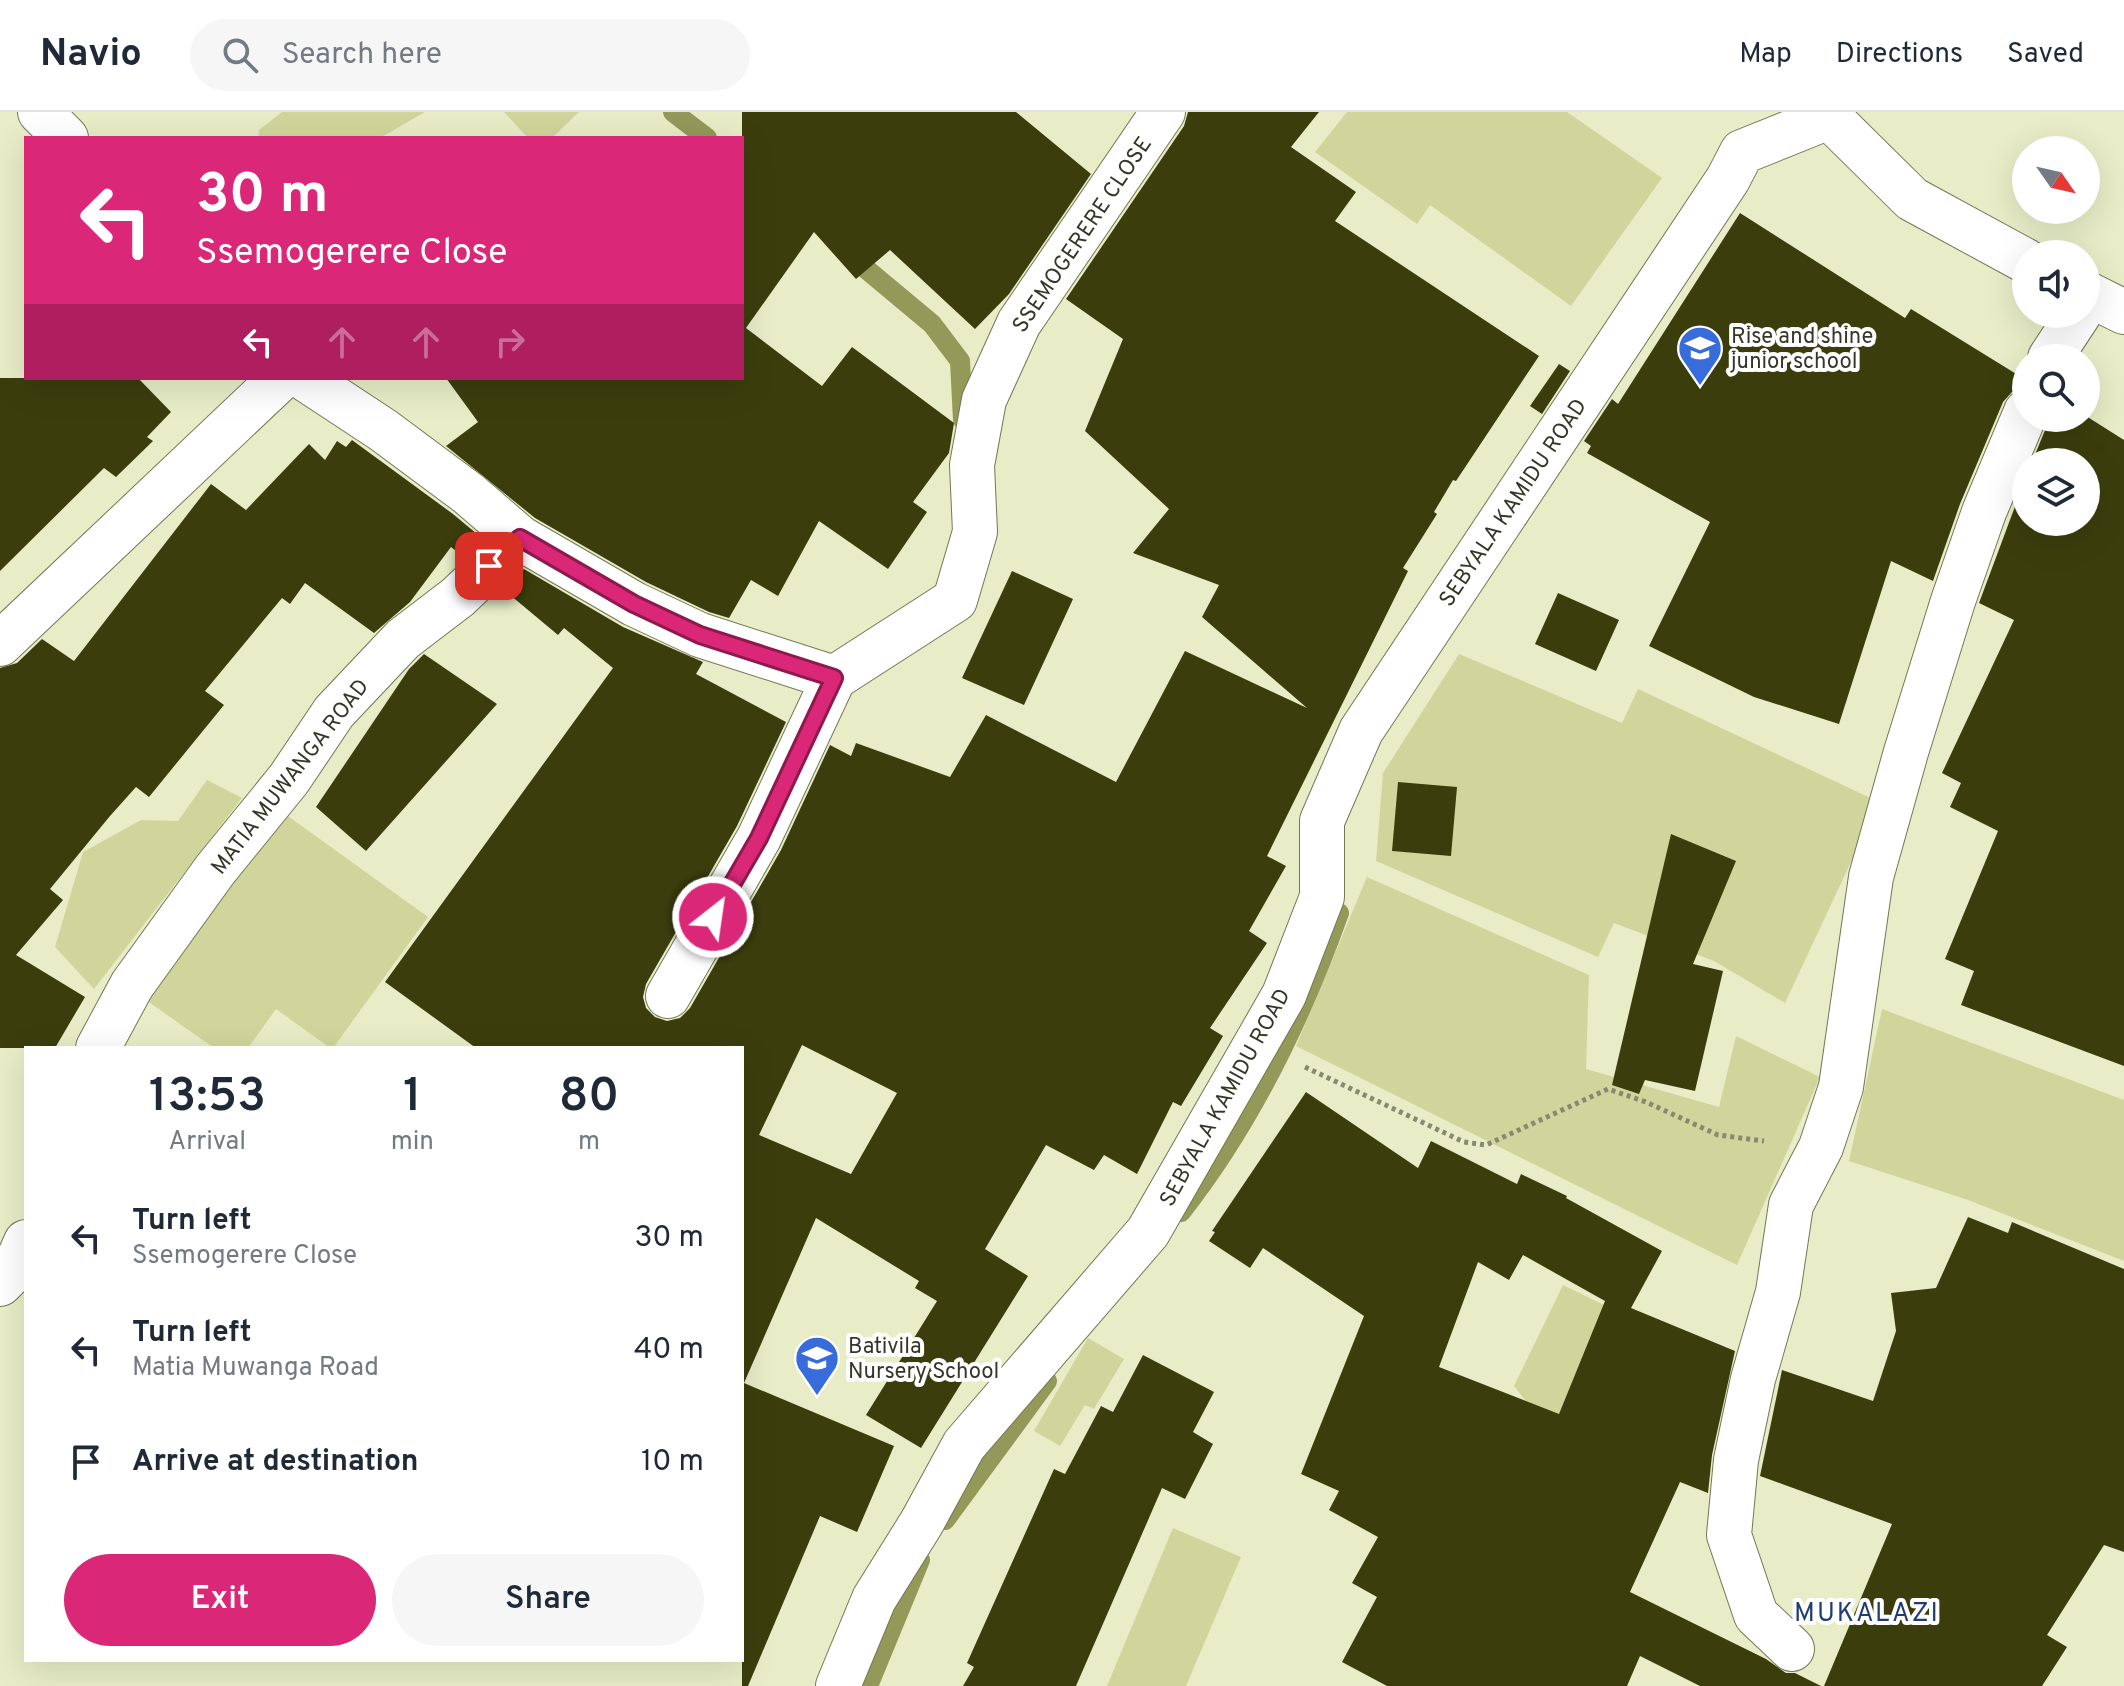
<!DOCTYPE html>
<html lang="en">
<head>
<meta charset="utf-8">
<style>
	body { margin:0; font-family:Overpass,sans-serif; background:#f6f6f7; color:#1f2937; height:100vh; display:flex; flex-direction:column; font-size:30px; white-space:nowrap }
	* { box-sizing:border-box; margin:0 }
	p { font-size:26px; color:#747a83 }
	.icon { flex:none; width:44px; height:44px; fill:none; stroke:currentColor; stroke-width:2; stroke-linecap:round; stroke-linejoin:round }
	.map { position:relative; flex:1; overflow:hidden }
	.details { position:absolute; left:24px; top:934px; width:720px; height:616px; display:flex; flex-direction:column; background:#fff; border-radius:0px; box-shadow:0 8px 32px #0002 }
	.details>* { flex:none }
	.top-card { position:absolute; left:24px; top:24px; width:720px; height:244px; border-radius:0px; box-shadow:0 8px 32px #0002; background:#db2777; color:#fff; overflow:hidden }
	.needle { width:52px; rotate:124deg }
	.fabs { position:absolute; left:2012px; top:24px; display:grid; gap:16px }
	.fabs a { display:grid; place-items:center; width:88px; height:88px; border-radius:50%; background:#fff; box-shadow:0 8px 32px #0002; font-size:40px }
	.pin { position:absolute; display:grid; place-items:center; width:68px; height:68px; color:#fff; margin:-34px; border-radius:16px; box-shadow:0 4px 12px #0006 }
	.me { position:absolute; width:88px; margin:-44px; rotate:30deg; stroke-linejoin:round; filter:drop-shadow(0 0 6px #0008) }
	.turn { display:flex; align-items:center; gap:28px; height:168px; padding:0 40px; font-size:36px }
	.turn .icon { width:104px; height:104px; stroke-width:2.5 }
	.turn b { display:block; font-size:56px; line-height:68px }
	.lanes { display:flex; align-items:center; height:76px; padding:0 40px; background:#0003; justify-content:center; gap:40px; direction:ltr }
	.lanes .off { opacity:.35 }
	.eta { display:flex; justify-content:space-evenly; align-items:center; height:136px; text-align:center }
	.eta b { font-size:48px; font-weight:600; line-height:56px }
	.cta { display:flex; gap:16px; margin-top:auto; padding:16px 40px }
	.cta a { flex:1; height:92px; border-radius:48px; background:#db2777; color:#fff; font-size:32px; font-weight:600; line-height:92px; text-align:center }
	.cta a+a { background:#f6f6f7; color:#1f2937 }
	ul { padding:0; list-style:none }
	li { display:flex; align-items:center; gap:24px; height:112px; padding:0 40px }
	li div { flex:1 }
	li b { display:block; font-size:30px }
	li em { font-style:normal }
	header { display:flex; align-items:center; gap:48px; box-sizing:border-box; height:112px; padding:0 40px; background:#fff; border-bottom:2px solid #e0e1e3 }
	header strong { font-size:38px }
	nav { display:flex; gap:44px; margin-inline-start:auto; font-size:28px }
	.search { width:560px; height:72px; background:#f6f6f7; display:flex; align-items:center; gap:20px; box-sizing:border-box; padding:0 28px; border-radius:44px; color:#747a83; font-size:30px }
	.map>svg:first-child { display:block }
	.green { fill:#d0d69b }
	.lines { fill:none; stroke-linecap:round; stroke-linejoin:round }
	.stream { stroke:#939959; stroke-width:20 }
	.building { fill:#3b3e0c; fill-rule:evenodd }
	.street-casing { stroke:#737755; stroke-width:46 }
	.secondary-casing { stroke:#737755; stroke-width:46 }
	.path { stroke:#878a71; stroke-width:5; stroke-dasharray:4 4; stroke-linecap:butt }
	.street { stroke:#fff; stroke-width:44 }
	.secondary { stroke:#fff; stroke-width:44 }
	.route-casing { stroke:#8e194d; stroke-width:20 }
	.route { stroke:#db2777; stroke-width:14 }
	.labels { text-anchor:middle; stroke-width:8; stroke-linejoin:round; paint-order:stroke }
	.street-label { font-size:22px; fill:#353628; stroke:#fff }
	.poi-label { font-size:22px; fill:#353628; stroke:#fff; text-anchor:start }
	.quarter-label { font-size:26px; letter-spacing:2px; fill:#213c73; stroke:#fff }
</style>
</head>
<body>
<header>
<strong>Navio</strong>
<div class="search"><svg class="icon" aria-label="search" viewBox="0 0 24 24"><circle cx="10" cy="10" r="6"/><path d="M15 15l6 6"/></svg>Search here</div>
<nav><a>Map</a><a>Directions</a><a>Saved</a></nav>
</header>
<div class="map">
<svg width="2124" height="1574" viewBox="0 0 2124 1574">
	<rect width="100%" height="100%" fill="#e8edc7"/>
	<path class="green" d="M282,0H425L380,26H258L259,18Z
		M504,0H579L552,26H528Z
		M1347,0H1567L1662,66L1571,194L1430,93L1417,112L1315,40Z
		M1459,542L1622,611L1638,577L1879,690L1785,891L1714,849L1614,811L1598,845L1376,749L1383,661Z
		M207,668L242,686L94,877L55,835L83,740L141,708L178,709Z
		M281,699L428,805L333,936H330L276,897L248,936H214L146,888Z
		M1367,765L1589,863L1586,957L1719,995L1736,924L1820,965L1737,1153L1296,934Z
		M1882,897L2124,988V1149L1968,1088L1849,1049Z
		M1563,1173L1637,1209L1598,1311H1543L1514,1274Z
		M1088,1226L1124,1247L1094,1297L1085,1293L1060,1334L1034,1319Z
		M1173,1416L1241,1445L1186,1574H1107Z"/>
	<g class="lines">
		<path class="stream" d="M673,0L707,26
			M847,141L932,212L960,249L963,308
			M1181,1100C1251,1011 1301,907 1339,801
			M945,1408L1047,1269
			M868,1574L920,1448"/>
	</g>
	<path class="building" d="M742,0H1016L1091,62L1009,182L975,217L890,138L856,167L814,120L746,216L822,274L852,235L954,311L949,341L913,390L927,400L888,457L819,409L778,484L751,468L729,506L709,500L646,470L535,406L446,334L478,310L446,266H742Z
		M1188,0H1319L1291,35L1356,80L1335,109L1539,244L1456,369L1453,368L1434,400L1437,402L1403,456L1408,459L1267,744L1286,754L1249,819L1267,831L1210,916L1223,924L1181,994L1173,990L1137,1062L1104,1043L1094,1058L1046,1033L985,1137L1028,1164L921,1336L866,1303L937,1189L915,1176L919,1169L816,1106L744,1271L894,1334L857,1420L820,1404L748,1574H742V936H476L385,870L613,556L564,516L558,523L503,477L524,457L623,515L703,550L696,562L786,610L737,714L646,872L643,885L646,896L655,905L667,909L680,906L690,896L781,738L830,633L851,644L856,631L950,665L986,603L1116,670L1185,539L1307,596L1202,505L1219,473L1133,441L1169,397L1085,319L1123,227L1066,187L1184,14ZM802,933L897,981L851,1062L759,1023Z
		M1740,101L1905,206L1911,197L2026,268V276L2012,280L2003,290L1960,392L1933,469L1891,449L1839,612L1754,585L1649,534L1710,410L1587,341L1591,334L1584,329L1612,287L1618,292Z
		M1559,252L1570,259L1542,302L1530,294Z
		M0,266H138L171,300L147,325L153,329L116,365L104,356L0,459Z
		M2086,304L2124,328V954L1961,893L1974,859L1945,847L1998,719L1950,695L1961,671L1942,661L2014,508L1979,491L2026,365V410H2086V350H2032L2050,306Z
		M352,328L453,402L483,427L464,445L451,435L410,490L374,521L305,471L290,492L282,486L205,579L224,593L149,685L136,675L110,704L50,777L63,788L16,843L85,885L55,936H0V556L17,551L42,527L74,549L211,372L246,398L309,332L325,348L337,329L346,335Z
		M1012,459L1073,487L1024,593L962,566Z
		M1558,481L1619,508L1596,559L1535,532Z
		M424,542L497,592L366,739L316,695L409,557Z
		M1398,670L1457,675L1451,744L1392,739Z
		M1671,722L1736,749L1693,852L1723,859L1695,979L1645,968L1639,982L1612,973Z
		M1306,980L1418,1056L1431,1029L1517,1072L1521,1062L1567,1084L1566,1086L1662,1139L1631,1196L1735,1239L1712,1343L1708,1381L1680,1370L1630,1480L1766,1547L1786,1561H1795L1821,1574H1700L1640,1544L1627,1574H1387L1342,1550L1377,1485L1352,1471L1378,1425L1329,1398L1339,1379L1301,1362L1364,1204L1263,1136L1250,1156L1209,1129L1215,1120L1212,1119ZM1523,1143L1605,1189L1559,1302L1439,1255L1478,1150L1509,1168Z
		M1968,1105L2008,1121L2012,1110L2124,1157V1440L2104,1433L2047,1523L2067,1535L2042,1574H1824L1892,1412L1760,1364L1782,1258L1873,1289L1896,1219L1891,1181L1936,1176Z
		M1143,1243L1214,1280L1193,1320L1213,1332L1185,1387L1162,1376L1076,1574H963L974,1555L967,1551L1054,1357L1065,1362L1101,1294L1113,1300Z"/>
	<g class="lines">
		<g class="street-casing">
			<path id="street" d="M40,0L66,26
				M2050,246L2079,202
				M304,266L383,318L469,382L520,426L634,492L700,523L834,566
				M0,532L281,266
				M834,566L955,488L975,420L972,353L984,288L1019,211L1163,0
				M668,884L759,726L834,566
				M98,936L132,873L215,758L289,667L334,600L403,527L458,485L520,426
				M0,1172L13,1159L26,1130
				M1792,1537L1756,1503L1729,1423L1736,1348L1753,1267L1778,1180L1791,1093L1821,1035L1841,975L1871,765L1906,640L1953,489L1984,400L2026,300
				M838,1574L874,1487L922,1410L964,1333L1148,1120L1284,883L1322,785V709L1361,619L1728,67L1742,40L1829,5L1831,0"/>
		</g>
		<g class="secondary-casing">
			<path id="secondary" d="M1820,0L1829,5L1912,87L2026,149
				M2086,181L2124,200"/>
		</g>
		<path class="path" d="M1305,955L1464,1030L1486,1033L1608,977L1646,990L1718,1023L1764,1029"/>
		<use href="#street" class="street"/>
		<use href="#secondary" class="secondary"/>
	</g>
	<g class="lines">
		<g class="route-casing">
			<path id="route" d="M489,454L520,426L634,492L700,523L834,566L759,726L713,805"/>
		</g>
		<use href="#route" class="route"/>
	</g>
	<defs>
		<g id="school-pin" transform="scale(2.3)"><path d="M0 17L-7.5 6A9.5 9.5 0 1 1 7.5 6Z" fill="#386cdb" stroke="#fff"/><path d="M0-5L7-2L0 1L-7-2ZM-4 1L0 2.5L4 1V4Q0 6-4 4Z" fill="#fff"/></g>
	</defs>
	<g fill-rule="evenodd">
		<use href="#school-pin" x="1700" y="236"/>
		<use href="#school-pin" x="817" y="1246"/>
	</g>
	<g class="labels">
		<g class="street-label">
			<text transform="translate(1081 122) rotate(-56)" y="8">SSEMOGERERE CLOSE</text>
			<text transform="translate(1512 390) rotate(-56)" y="8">SEBYALA KAMIDU ROAD</text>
			<text transform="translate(289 664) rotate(-52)" y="8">MATIA MUWANGA ROAD</text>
			<text transform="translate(1224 985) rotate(-61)" y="8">SEBYALA KAMIDU ROAD</text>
		</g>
		<g class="poi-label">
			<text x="1731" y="231">Rise and shine<tspan x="1731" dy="25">junior school</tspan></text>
			<text x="848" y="1241">Bativila<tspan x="848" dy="25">Nursery School</tspan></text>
		</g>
		<g class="quarter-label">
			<text x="1867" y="1509">MUKALAZI</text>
		</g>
	</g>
</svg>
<div class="fabs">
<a><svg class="needle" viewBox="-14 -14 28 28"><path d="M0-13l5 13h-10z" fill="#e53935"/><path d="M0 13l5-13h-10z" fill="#747a83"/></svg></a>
<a><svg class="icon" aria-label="sound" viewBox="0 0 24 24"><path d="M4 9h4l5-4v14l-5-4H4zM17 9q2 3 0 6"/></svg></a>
<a><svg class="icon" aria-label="search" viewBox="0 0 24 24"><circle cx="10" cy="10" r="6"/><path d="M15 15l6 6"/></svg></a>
<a><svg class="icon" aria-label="layers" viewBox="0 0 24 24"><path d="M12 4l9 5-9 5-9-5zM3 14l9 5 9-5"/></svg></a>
</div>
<div class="pin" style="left:489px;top:454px;background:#d93025"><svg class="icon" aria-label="arrive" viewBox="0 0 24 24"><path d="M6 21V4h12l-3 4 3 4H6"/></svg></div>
<svg class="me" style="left:713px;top:805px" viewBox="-20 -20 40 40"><circle r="17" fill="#db2777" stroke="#fff" stroke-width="3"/><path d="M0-11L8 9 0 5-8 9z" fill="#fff"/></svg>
<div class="top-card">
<div class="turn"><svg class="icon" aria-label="left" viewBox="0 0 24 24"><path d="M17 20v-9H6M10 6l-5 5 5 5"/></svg><div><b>30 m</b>Ssemogerere Close</div></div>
<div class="lanes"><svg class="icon" aria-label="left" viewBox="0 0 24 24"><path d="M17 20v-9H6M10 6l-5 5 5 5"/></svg><svg class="icon off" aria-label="ahead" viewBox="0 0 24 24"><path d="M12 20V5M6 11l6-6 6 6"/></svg><svg class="icon off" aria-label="ahead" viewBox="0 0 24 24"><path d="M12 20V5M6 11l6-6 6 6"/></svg><svg class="icon off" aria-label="right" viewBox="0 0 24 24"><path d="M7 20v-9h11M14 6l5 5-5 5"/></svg></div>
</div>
<section class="details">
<div class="eta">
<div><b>13:53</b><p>Arrival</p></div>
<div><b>1</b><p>min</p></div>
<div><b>80</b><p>m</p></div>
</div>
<ul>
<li><svg class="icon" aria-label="left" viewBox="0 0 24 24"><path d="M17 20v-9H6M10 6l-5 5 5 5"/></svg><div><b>Turn left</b><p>Ssemogerere Close</p></div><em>30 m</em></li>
<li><svg class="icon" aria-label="left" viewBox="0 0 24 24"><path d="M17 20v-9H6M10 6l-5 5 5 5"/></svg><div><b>Turn left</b><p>Matia Muwanga Road</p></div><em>40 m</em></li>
<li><svg class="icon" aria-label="arrive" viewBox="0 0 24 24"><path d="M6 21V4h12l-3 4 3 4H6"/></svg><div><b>Arrive at destination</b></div><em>10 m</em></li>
</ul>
<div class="cta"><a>Exit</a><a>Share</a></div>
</section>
</div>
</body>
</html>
